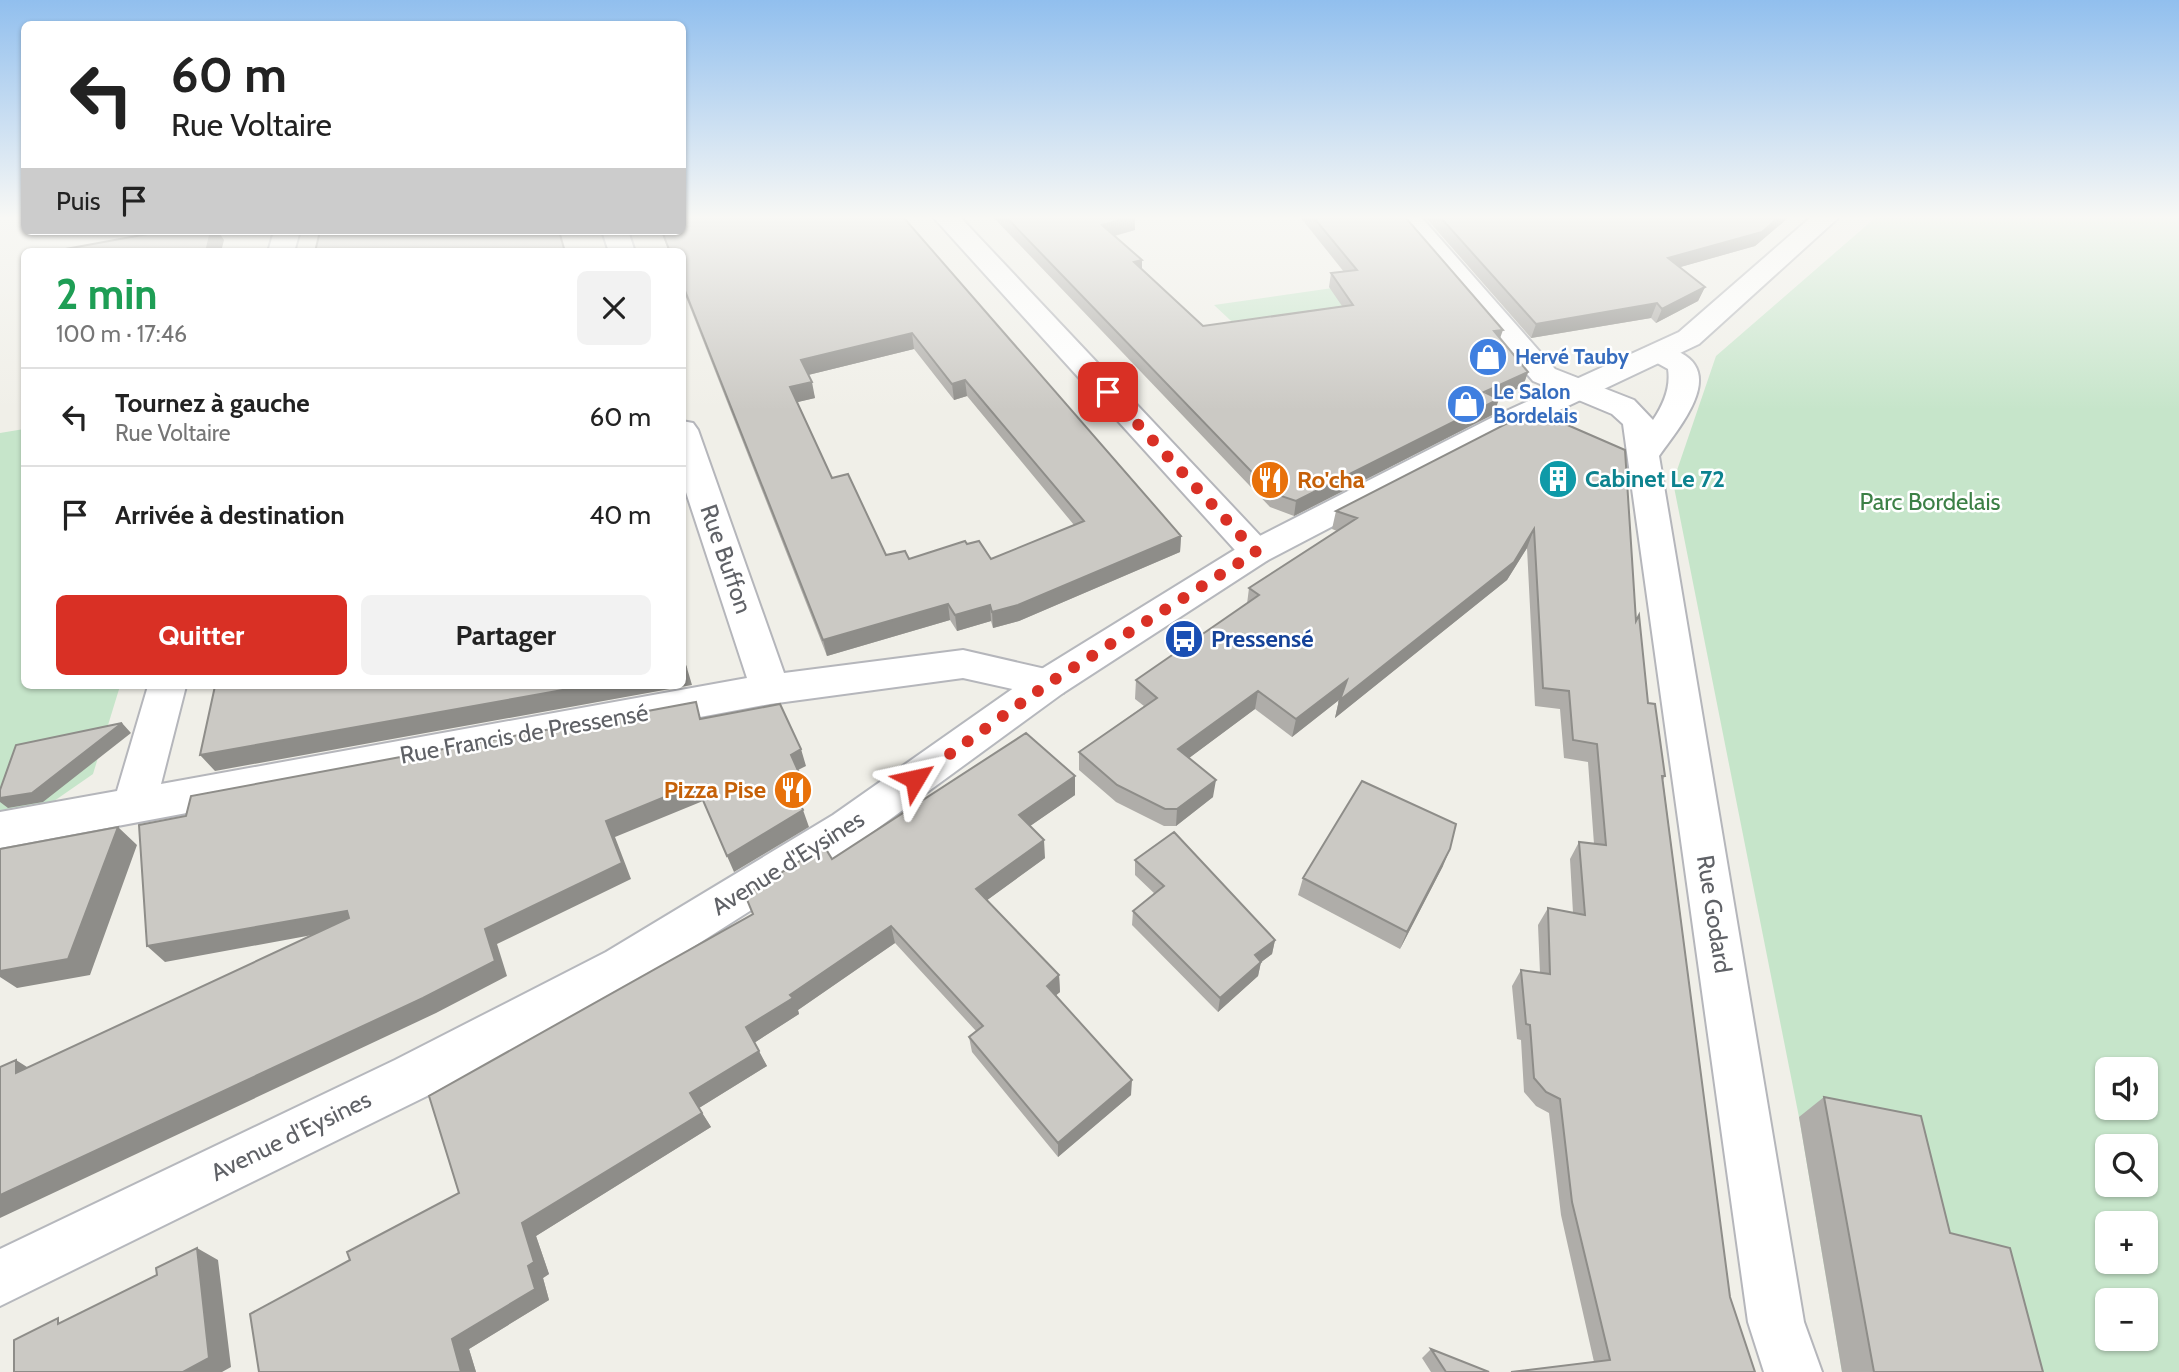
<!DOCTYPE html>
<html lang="fr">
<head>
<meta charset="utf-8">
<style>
	body { margin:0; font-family:Cabin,sans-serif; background:#f2f2f2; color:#222; height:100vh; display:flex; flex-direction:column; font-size:26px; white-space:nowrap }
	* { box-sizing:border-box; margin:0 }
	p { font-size:23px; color:#767676 }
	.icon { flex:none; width:38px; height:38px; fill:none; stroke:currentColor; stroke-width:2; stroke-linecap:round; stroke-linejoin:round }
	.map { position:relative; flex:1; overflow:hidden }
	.sheet { position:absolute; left:21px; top:248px; width:665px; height:441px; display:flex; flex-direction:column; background:#fff; border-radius:10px; box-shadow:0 2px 5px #0004 }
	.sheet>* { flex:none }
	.top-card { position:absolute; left:21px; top:21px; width:665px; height:214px; border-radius:10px; box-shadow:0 2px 5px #0004; background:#fff; color:#222; overflow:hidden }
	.buttons { position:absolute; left:2095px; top:1057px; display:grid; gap:14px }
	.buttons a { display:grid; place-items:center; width:63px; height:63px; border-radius:10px; background:#fff; box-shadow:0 2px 5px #0004; font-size:35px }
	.pin { position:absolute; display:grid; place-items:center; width:60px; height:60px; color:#fff; margin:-30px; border-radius:14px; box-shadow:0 4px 10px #0006 }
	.me { position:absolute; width:77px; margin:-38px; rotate:54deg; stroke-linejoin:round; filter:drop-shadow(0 0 5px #0008) }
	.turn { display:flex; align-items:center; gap:24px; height:147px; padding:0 35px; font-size:32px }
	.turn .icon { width:91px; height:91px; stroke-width:2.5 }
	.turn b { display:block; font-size:49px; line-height:60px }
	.then { display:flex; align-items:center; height:66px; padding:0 35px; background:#0003; gap:14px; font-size:26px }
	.round { display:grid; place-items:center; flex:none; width:74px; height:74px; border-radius:10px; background:#f2f2f2 }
	.overview { display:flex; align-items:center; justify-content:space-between; height:119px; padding:0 35px }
	h1 { font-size:42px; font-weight:700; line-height:52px; color:#1e9e55 }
	.button { display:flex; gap:14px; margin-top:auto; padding:14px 35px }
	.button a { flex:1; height:80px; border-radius:10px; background:#d93025; color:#fff; font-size:28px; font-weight:700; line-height:80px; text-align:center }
	.button a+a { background:#f2f2f2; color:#222 }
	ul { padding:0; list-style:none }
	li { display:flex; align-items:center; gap:21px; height:98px; padding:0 35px; border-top:2px solid #e0e0e0 }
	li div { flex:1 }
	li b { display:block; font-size:26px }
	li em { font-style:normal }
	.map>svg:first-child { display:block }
	.green { fill:#c6e5ca; fill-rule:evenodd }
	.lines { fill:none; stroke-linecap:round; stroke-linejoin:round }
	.street-casing { stroke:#b5b6bb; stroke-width:4 }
	.secondary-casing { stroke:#b6b8bd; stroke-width:4 }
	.street { fill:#fff; fill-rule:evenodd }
	.secondary { fill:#fff; fill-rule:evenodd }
	.wall { fill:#afada9; fill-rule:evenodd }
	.shaded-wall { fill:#8e8d89 }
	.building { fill:#cbc9c4; stroke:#8e8d89; stroke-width:2; fill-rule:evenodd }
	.route { stroke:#d93025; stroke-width:12; stroke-dasharray:0 21.6 }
	.labels { text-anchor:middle; stroke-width:5; stroke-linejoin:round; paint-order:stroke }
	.far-shop-label { font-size:21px; font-weight:bold; fill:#366cbe; stroke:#fff; text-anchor:start }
	.culture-label { font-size:24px; font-weight:bold; fill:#0d838f; stroke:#fff; text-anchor:start }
	.food-label { font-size:24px; font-weight:bold; fill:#c56008; stroke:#fff; text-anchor:start }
	.park-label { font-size:24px; fill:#3c8046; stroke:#fff }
	.street-label { font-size:24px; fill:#5f6166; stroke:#fff }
	.transit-label { font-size:24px; font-weight:bold; fill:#164399; stroke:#fff; text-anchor:start }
</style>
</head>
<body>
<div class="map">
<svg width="2179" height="1372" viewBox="0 0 2179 1372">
	<rect width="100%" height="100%" fill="#f0efe8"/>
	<path class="green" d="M1875,218H2179V1372H1842L1799,1117L1673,482L1716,356ZM2107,1069H2146V1108H2107ZM2107,1146H2146V1185H2107ZM2107,1223H2146V1262H2107ZM2107,1300H2146V1339H2107Z
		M1430,274L1461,311L1244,333L1214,305Z
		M24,429V686H120L93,774L44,808L0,815V433Z"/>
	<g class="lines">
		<g class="street-casing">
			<path id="street" d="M934,218H961L1268,544L1273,552L1268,560L1256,564L1244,560Z
				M1395,218H1422L1555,369L1634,400L1653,420C1663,405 1671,388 1668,369L1650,359L1645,353L1650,347C1662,344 1670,346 1681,353C1725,376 1677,430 1659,456L1804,1322L1822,1372H1764L1748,1322L1623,424L1612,414L1533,381Z
				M274,231H300L294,252H268Z
				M602,231H628L635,252H609Z
				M682,421L693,423L698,430L784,673L963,650L1063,673L1068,683L1063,693L1049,697L963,678L770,704L0,848V812L117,791L148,686H186L161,784L747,678L682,480Z"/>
		</g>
		<g class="secondary-casing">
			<path id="secondary" d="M1810,218H1838L1699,344L1513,432L1268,560L1063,693L863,839L638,982L431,1094L0,1306V1249L395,1060L606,952L833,815L1035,673L1244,544L1491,418L1679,332Z"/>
		</g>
		<use href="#street" class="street"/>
		<use href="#secondary" class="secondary"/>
	</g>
	<path class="wall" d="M904,218L1181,536L1180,552L1019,621L993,628L991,621L957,631L950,620L827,656L682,287V252H669L661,231H682ZM914,349L954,400L967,396L1074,525L991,559L967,544L909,559L886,555L832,478L797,402L815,398L808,375Z
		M994,218H1135V230L1115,236L1142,270L1203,326L1342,306L1329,287L1331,273L1344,272L1301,218H1406L1500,339L1528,372L1523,386L1498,398L1494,414L1294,516L1270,507Z
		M1426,218H1788L1755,246L1680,267L1705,287L1698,301L1656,323L1651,318L1531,338Z
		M1533,410L1636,621L1648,703L1665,776L1663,780L1730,1297L1755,1372L1594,1362L1561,1215L1549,1113L1536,1106L1524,1092L1521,1040L1517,1039L1512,986L1521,970L1540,973L1538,925L1548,908L1573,913L1570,859L1579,842L1594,844L1588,762L1564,758L1560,709L1535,706L1527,548L1507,580L1335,718L1339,700L1292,737L1255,709L1189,758L1213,797L1176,826H1164L1116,802L1079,770V752L1144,706L1135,699L1136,680L1247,604L1249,588L1337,531L1332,529L1336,511Z
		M1075,776V795L1030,826L1045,858L987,900L1059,975L1060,992L1056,995L1131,1095L1058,1157L972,1052L969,1037L976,1031L895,943L798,1010L799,1014L754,1043L767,1066L699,1108L711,1127L536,1236L549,1274L543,1278L549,1300L469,1349L476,1372H259L350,1260L459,1193L752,914L832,859Z
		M1135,860L1275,940L1272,954L1261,962L1258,976L1218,1012L1132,925L1133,911L1155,894L1135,875Z
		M1443,866L1400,949L1298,895L1303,878Z
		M1824,1097L2043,1372H1842L1799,1117Z
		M1431,1349L1489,1372H1431L1422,1358Z"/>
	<path class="shaded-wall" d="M1128,218H1135V230L1102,239V225Z
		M1778,218H1788L1755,246L1663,272L1668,258Z
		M211,231H218L224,240L221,252H206Z
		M1142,260V274L1134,262Z
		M1705,287L1698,301L1656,323L1662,309Z
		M1657,303L1651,318L1531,338L1536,324Z
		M1503,330L1498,344L1494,331Z
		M912,333L914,349L804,376L801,360Z
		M1528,372L1523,386L1480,407L1484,392Z
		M965,380L967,396L954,400L952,384Z
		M812,382L815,398L794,403L790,387Z
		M1499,399L1494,414L1294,516L1296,501Z
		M1534,529L1527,548L1507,580L1335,718L1339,700L1292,737L1296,719Z
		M1181,536L1180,552L1019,621L993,628L992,612Z
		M948,604L950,620L827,656L823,640Z
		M990,605L991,621L957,631L955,615Z
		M682,651L692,685L215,771L200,755L585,686H682Z
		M1258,691L1255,709L1177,767L1178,749Z
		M122,723L131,733L43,802L8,808L0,802V798Z
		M801,749L806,766L796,771L791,755Z
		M800,775L805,791L792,798L787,781Z
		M1075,776V795L1020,833L1019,815Z
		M1216,780L1213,797L1176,826L1177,809Z
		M696,784L703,801L615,837L631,879L497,944L507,976L436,1013L0,1218V1195L485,929L606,821Z
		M803,810L809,827L734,872L727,856Z
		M118,827L137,845L90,975L17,988L0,977V971Z
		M1044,840L1045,858L979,906L976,889Z
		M1450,849L1443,866L1400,949L1407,932Z
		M347,911L361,926L165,962L147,946Z
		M891,926L895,943L798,1010L799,1014L754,1043L746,1027L790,995Z
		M1275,940L1272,954L1252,969L1255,955Z
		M1261,962L1258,976L1218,1012L1220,998Z
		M1059,975L1060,992L1048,1002L1047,986Z
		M759,1051L767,1066L699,1108L711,1127L536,1236L549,1274L543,1278L549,1300L469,1349L476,1372H461L452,1339L528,1266L522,1223L690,1093Z
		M16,1060L38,1074L16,1073Z
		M1132,1080L1131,1095L1058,1157V1143Z
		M197,1248L218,1260L231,1367L222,1372H183Z"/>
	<path class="building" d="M682,218H904L1181,536L1018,605L992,612L990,605L955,615L948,604L823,640L682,283V252H670L662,231H682ZM912,333L952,384L965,380L1084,521L991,559L979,541L967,544L965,541L909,559L905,551L886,555L848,474L832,478L790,387L812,382L801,360Z
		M1007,218H1128L1102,225L1142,260L1134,262L1203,326L1353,305L1331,273L1357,270L1314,218H1406L1503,330L1494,331L1528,372L1484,392L1499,399L1296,501L1272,493Z
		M1441,218H1778L1762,232L1668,258L1705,287L1662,309L1657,303L1536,324Z
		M164,231H211L206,252H49Z
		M320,231H559L565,252H315Z
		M1533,410L1625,450L1636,621L1639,615L1648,703L1655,704L1665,776H1662L1730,1297L1755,1372H1511L1610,1360L1572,1202L1560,1099L1546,1092L1534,1078L1530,1025L1526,1024L1521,970L1550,974L1548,908L1585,915L1579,842L1606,845L1597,744L1573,740L1569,691L1543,688L1534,529L1514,562L1340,700L1347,680L1296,719L1258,691L1178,749L1216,780L1177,809H1165L1117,785L1079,752L1157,698L1136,680L1259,595L1249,588L1357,518L1336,511Z
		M682,657L686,668L682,669Z
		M215,686H585L200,755Z
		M696,702L700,719L780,704L801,749L791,755L800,775L787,781L803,810L727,856L696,784L606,821L622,863L485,929L495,961L423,998L0,1195V1067L16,1060V1073L349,918L347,911L147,946L139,825L186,816L191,796Z
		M122,723L32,793L0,798V790L16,745Z
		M1026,733L1075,776L1019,815L1044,840L976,889L1059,975L1047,986L1132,1080L1058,1143L969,1037L983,1026L891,926L790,995L793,998L746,1027L759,1051L690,1093L702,1113L522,1223L534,1262L528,1266L535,1289L452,1339L461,1372H259L250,1314L350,1260L347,1252L459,1193L429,1096L753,914L745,895L824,846L832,859Z
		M1362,781L1456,824L1450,849L1407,932L1303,878Z
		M118,827L68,959L0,971V849Z
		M1174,832L1275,940L1255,955L1261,962L1220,998L1133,911L1164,886L1135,860Z
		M1824,1097L1921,1116L1950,1233L2010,1248L2043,1372H1874Z
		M197,1248L209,1358L183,1372H14V1340L58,1318V1324L157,1275L156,1268Z
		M1431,1349L1489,1372H1446Z"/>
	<linearGradient id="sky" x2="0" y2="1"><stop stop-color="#91bfee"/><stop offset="0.53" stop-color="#f8f8f5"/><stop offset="1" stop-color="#f8f8f5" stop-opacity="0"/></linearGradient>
	<rect width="2179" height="410" fill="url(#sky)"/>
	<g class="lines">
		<path class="route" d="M915,779L1049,683L1256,552L1108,392"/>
	</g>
	<defs>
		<g id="shop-disc" transform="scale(2.0125)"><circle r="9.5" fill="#3f7fe0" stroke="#fff"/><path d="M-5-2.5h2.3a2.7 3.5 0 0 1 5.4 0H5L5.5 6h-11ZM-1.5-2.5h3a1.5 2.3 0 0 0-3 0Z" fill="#fff"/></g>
		<g id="building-disc" transform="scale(2.0125)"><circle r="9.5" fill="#0f9aa8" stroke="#fff"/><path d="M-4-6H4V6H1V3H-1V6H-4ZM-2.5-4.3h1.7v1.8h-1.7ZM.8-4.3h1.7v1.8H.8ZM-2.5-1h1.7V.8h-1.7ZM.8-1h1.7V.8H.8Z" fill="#fff"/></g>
		<g id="restaurant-disc" transform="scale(2.0125)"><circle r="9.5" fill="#e8710a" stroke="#fff"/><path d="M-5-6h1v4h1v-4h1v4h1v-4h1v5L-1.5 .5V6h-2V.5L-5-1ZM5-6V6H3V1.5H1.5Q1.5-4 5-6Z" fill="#fff"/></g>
		<g id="bus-disc" transform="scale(2.0125)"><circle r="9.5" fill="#1a4fb4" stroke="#fff"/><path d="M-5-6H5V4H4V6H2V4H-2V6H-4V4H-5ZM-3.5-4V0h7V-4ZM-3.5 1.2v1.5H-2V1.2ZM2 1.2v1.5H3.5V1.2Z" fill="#fff"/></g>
	</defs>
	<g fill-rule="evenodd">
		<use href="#shop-disc" x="1488" y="357"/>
		<use href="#shop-disc" x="1466" y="404"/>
		<use href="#building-disc" x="1558" y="479"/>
		<use href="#restaurant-disc" x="1270" y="480"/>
		<use href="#bus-disc" x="1184" y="639"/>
		<use href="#restaurant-disc" x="793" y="790"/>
	</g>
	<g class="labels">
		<g class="far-shop-label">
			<text x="1515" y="364">Hervé Tauby</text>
			<text x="1493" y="399">Le Salon<tspan x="1493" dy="24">Bordelais</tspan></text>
		</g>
		<g class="culture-label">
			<text x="1585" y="487">Cabinet Le 72</text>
		</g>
		<g class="food-label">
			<text x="1297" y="488">Ro'cha</text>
			<text x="766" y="798" text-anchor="end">Pizza Pise</text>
		</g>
		<g class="park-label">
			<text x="1930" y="510">Parc Bordelais</text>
		</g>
		<g class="street-label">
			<text transform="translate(726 559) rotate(71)" y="8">Rue Buffon</text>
			<text transform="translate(524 734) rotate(-10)" y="8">Rue Francis de Pressensé</text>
			<text transform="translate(788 863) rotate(-32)" y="8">Avenue d'Eysines</text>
			<text transform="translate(1714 914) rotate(81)" y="8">Rue Godard</text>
			<text transform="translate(291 1136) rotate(-26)" y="8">Avenue d'Eysines</text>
		</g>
		<g class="transit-label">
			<text x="1211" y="647">Pressensé</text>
		</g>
	</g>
</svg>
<div class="buttons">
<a><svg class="icon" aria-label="sound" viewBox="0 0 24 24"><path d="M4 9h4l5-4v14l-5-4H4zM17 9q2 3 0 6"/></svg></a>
<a><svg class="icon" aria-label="search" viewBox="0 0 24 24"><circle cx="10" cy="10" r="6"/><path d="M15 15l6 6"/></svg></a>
<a>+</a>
<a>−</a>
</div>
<div class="pin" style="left:1108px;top:392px;background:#d93025"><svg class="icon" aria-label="arrive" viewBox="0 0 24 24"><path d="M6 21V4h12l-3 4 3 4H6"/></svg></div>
<svg class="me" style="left:915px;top:779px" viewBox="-20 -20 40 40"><path d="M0-17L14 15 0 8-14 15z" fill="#d93025" stroke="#fff" stroke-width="4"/></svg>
<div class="top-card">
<div class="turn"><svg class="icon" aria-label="left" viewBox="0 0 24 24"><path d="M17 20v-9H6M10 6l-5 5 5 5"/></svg><div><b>60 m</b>Rue Voltaire</div></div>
<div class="then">Puis<svg class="icon" aria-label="arrive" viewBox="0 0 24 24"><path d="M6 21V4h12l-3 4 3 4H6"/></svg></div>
</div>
<section class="sheet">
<div class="overview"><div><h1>2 min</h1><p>100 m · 17:46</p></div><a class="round"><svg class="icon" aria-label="close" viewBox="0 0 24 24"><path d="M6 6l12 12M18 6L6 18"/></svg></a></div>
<ul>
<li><svg class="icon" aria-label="left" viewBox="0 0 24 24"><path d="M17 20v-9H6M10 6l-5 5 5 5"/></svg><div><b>Tournez à gauche</b><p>Rue Voltaire</p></div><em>60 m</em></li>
<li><svg class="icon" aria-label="arrive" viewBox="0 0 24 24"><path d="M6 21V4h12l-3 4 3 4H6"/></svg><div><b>Arrivée à destination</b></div><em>40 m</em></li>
</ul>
<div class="button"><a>Quitter</a><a>Partager</a></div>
</section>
</div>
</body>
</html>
